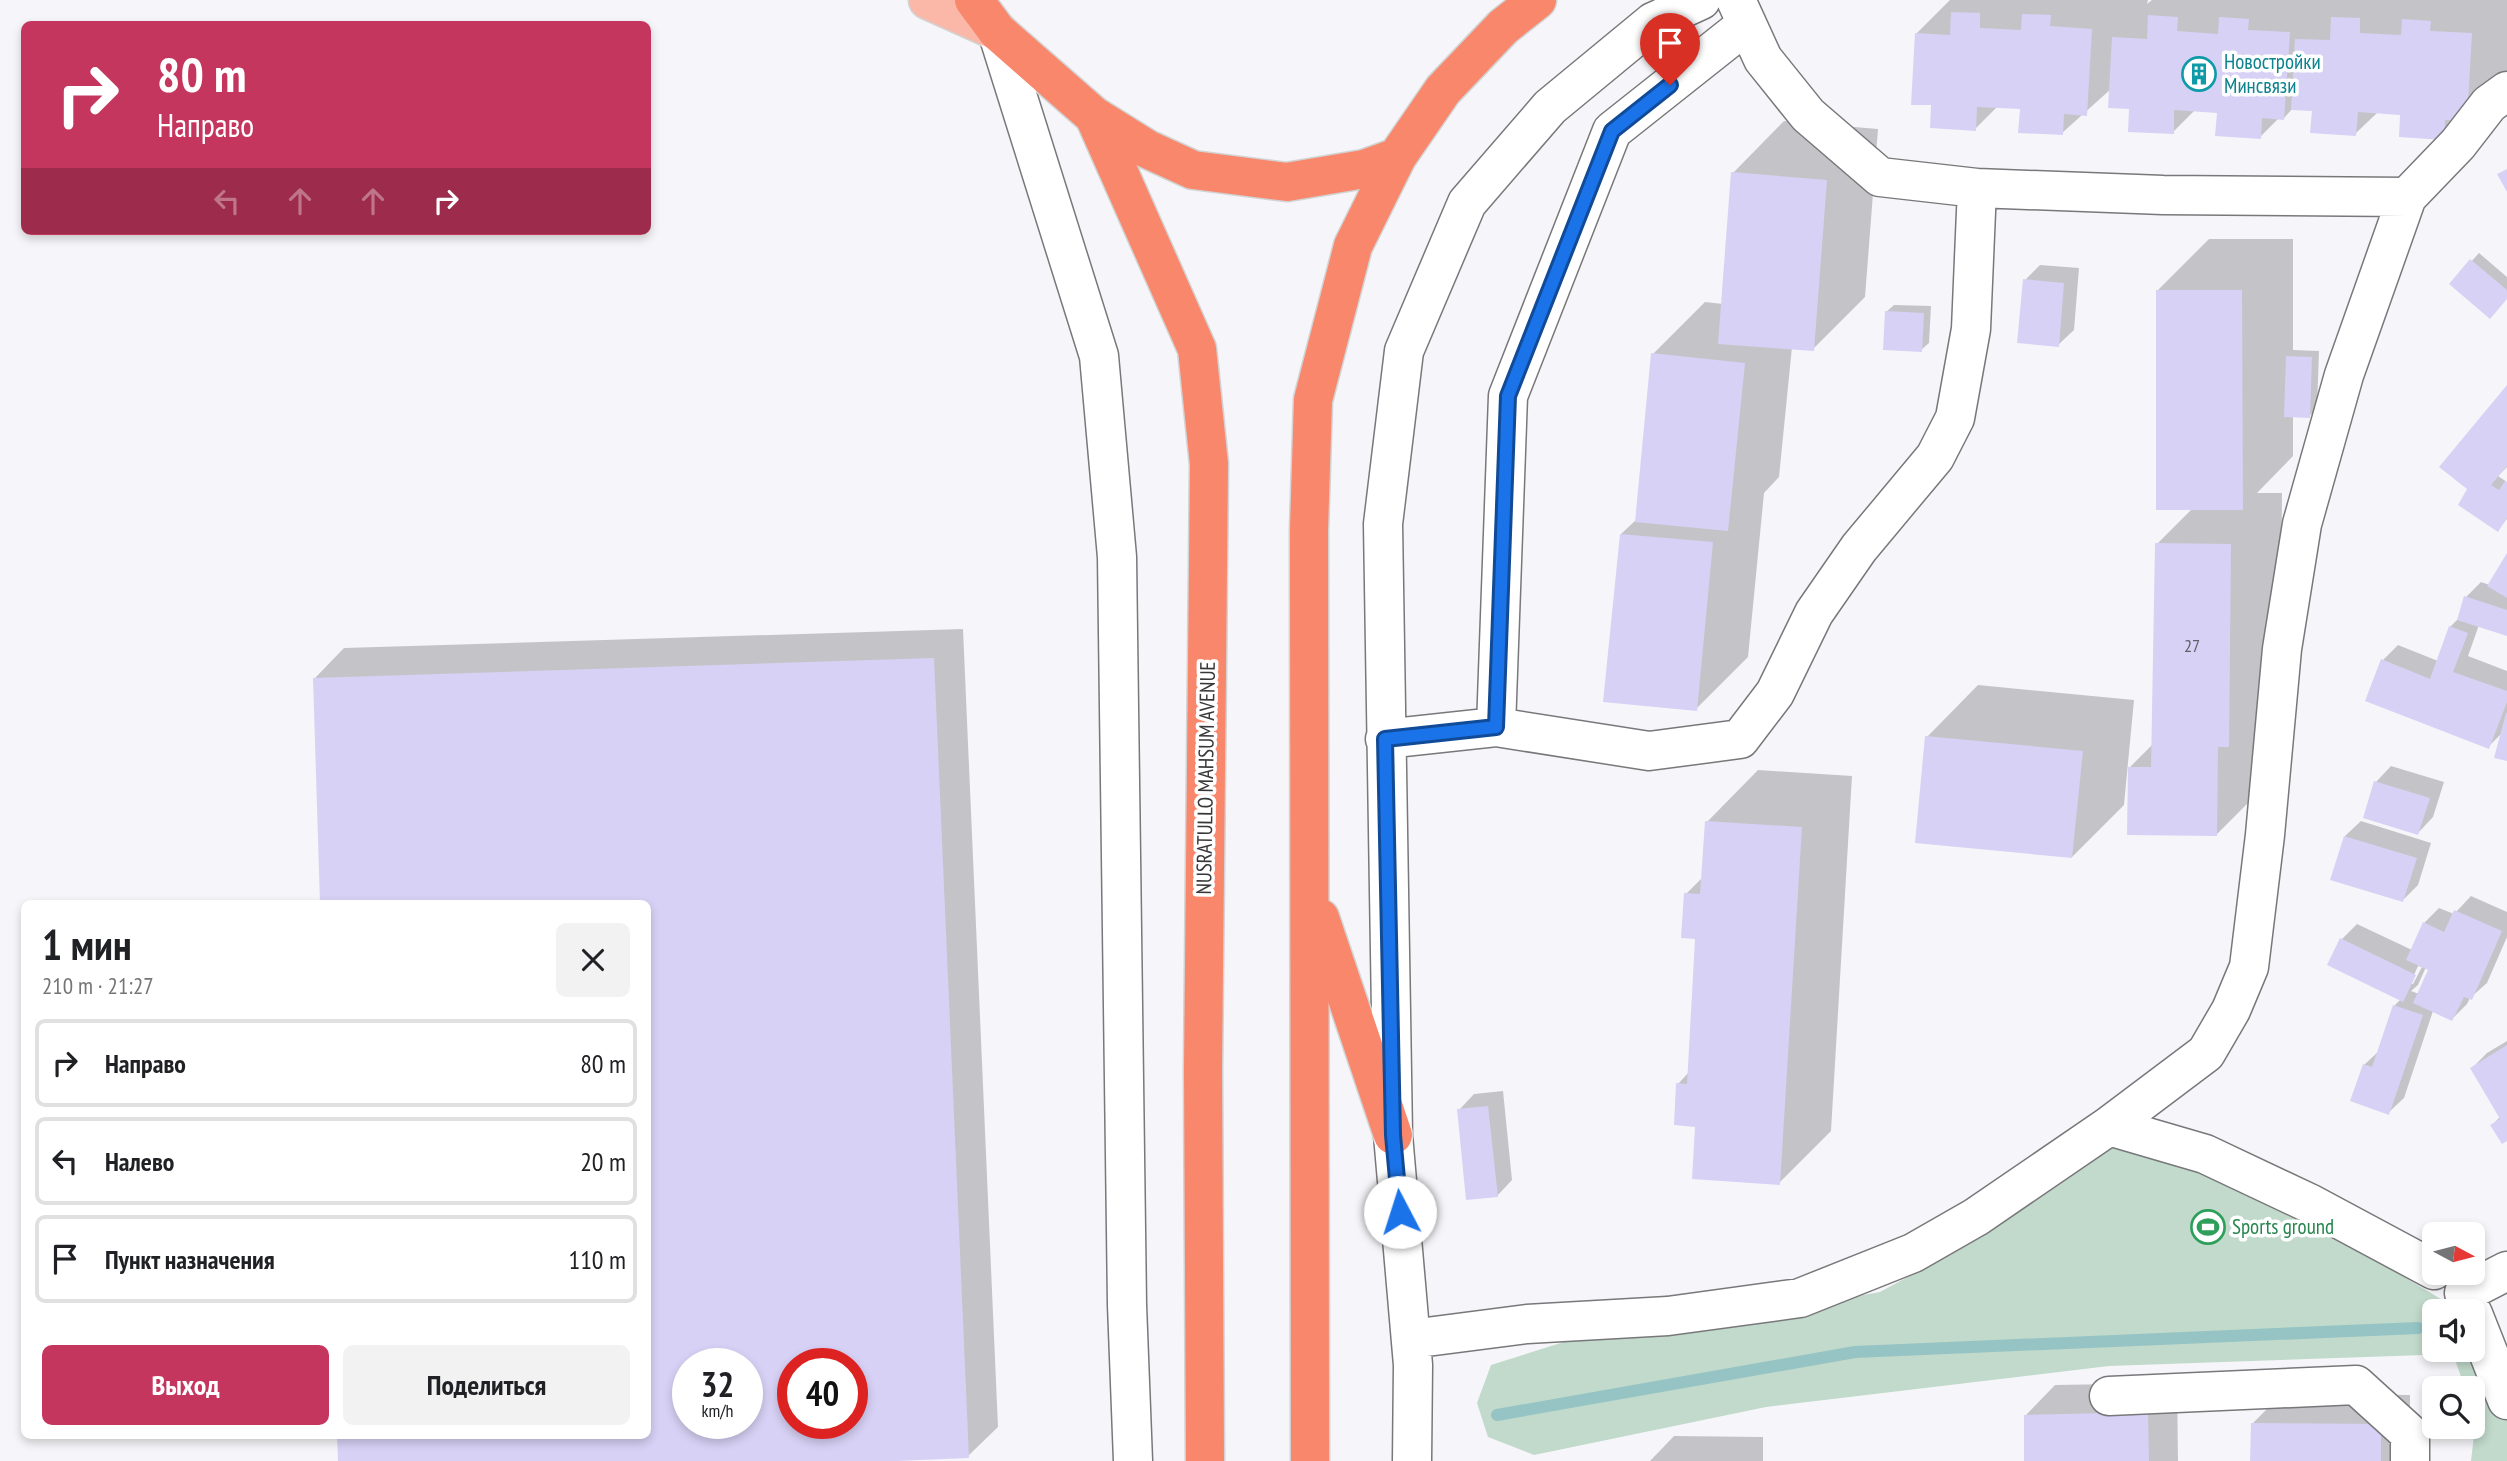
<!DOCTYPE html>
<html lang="ru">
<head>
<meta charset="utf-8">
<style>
	body { margin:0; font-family:"PT Sans Narrow",sans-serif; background:#f2f2f2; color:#202124; height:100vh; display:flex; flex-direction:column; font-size:26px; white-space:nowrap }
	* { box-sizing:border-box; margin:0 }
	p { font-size:23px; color:#757577 }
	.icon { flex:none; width:38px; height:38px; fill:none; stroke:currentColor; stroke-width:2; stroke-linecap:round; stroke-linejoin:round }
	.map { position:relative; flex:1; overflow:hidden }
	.drawer { position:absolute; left:21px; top:900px; width:630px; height:539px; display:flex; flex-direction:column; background:#fff; border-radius:10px; box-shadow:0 4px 10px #0003 }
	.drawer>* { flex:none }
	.top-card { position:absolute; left:21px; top:21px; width:630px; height:214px; border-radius:10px; box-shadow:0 4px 10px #0003; background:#c5365f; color:#fff; overflow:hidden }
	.needle { width:46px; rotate:97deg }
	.tools { position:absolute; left:2422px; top:1222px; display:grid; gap:14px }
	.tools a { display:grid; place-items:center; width:63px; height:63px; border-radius:10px; background:#fff; box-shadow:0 4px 10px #0003; font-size:35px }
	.speed { position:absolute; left:672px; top:1348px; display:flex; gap:14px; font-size:35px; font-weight:700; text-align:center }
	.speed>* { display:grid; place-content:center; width:91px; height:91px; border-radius:50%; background:#fff; box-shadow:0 4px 10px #0003; line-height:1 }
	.speed small { font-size:18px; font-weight:400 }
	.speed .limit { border:10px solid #d22; background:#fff; color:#111 }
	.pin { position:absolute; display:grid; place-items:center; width:60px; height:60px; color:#fff; margin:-72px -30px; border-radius:50% 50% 50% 0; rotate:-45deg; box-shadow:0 0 7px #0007 }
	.pin .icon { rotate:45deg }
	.me { position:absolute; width:77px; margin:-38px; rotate:355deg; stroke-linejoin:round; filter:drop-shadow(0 0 5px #0008) }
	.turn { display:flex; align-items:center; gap:24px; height:147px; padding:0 21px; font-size:32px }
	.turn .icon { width:91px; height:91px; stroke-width:2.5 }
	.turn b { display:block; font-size:49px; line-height:60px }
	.lanes { display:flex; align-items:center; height:66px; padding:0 21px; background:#0003; justify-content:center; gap:35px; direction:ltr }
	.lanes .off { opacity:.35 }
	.round { display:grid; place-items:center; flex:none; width:74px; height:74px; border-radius:10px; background:#f2f2f2 }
	.overview { display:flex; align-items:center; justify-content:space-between; height:119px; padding:0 21px }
	h1 { font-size:42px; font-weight:600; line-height:52px }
	.cta { display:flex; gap:14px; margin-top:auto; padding:14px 21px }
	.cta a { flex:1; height:80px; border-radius:10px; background:#c5365f; color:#fff; font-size:28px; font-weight:600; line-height:80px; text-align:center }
	.cta a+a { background:#f2f2f2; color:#202124 }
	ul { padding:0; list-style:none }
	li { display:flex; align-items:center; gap:21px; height:88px; margin:0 14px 10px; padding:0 7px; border:4px solid #e0e0e0; border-radius:10px }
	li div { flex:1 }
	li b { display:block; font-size:26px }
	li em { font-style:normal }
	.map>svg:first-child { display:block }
	.green { fill:#c1dacb }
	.shadow { fill:#0003; fill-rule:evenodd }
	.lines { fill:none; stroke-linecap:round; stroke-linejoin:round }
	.stream { stroke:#96c4c4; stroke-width:12 }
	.building { fill:#d7d1f5; fill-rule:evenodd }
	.minor-casing { stroke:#78787b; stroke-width:41 }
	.major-casing { stroke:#d3d3d3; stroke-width:41 }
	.highway-casing { stroke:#d3d3d3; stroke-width:41 }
	.minor { stroke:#fff; stroke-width:38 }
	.major { stroke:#fbb7a7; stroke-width:38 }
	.highway { stroke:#f8876c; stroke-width:38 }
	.route-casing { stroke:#114b97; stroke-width:18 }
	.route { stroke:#1a73e8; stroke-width:12 }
	.labels { text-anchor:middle; stroke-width:7; stroke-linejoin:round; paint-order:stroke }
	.number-label { font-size:18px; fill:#5f5e68 }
	.culture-label { font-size:21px; fill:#0d838f; stroke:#fff; text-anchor:start }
	.street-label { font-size:21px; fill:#373739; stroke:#fff }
	.leisure-label { font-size:21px; fill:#27864d; stroke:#fff; text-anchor:start }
</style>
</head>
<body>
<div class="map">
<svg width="2507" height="1461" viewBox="0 0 2507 1461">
	<rect width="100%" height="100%" fill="#f6f6fa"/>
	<path class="green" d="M2115,1144L2195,1168L2300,1214L2454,1307L2459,1311H2434V1349L2507,1350V1461H2471L2476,1418L2473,1409V1388H2465L2453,1354L2109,1366L1766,1407L1534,1455L1488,1437L1477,1403L1491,1365L1583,1336L1687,1327L1880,1292L1982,1237Z"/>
	<path class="shadow" d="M1950,0H2148L2147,4L2152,0H2507V78L2443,138L2402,113L2378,112L2355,134L2314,109L2293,108L2284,118L2280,117L2260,137L2219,111L2195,110L2173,132L2111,89L2062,133L2021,108L1998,106L1975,129L1933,104L1916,34Z
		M1784,121L1878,129L1865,297L1813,349L1792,347L1779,477L1764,493L1748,657L1696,709L1621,534L1637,519L1653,354L1705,302L1723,304L1733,173Z
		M2209,239H2293V350L2319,351L2317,409L2309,416H2293V456L2257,493H2282L2280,694L2268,783L2216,835L2130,767L2153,744L2157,544L2193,508L2158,290Z
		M2479,253L2507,277V298L2451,284Z
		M2040,265L2079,268L2074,330L2058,345L2025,280Z
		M1894,305L1931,306L1929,343L1921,350L1886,312Z
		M2507,389V467L2498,476L2507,482V519L2497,530L2479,477Z
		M2507,557V634L2479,625L2468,656L2507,671V760L2502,733L2488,747L2383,660L2398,645L2438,661L2450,627L2459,618L2466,597L2481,582L2490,585Z
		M963,629L998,1427L968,1456L851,1461H340L339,1435H648V903H322L315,678L344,648ZM688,1363H747V1423H688ZM793,1363H852V1423H793Z
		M1978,685L2134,700L2124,805L2072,857L1927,737Z
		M2391,766L2444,782L2433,817L2418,833L2376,782Z
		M1758,770L1852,776L1831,1131L1779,1183L1697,1125L1678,1084L1689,1072L1697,937L1686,894L1703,877L1707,822Z
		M2361,821L2431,843L2418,885L2403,900L2345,836Z
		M2471,896L2507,912V937L2487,983L2470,998L2467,1004L2452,1019L2433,1011L2404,1098L2388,1113L2364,1065L2380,1050L2394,1006L2401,999L2342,939L2357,924L2412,950L2424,923L2439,908L2454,914ZM2418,966L2422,967L2413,984H2410ZM2426,967L2430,969L2419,994L2411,991L2418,985Z
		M2507,1041V1139L2492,1125L2501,1116L2472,1068L2487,1053Z
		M1503,1091L1512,1180L1497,1196L1459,1110L1474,1094Z
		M2177,1383L2178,1461H2026V1415L2055,1385Z
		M2282,1394L2410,1395V1461H2252L2253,1423Z
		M1674,1436L1763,1437V1461H1650Z"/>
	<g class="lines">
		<path class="stream" d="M1497,1415L1855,1352L2418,1328"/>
	</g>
	<path class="building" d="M1951,12L1980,13V28L2021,30L2022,14L2051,15L2050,26L2092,29L2087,116L2064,114L2063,135L2018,133L2020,109L1977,107L1976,131L1930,128L1931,105H1911L1915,33L1950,35Z
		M2148,15L2178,17L2177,31L2218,34L2219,17L2249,19L2248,30L2290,32L2284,120L2262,118L2261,139L2215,136L2217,113L2174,110V134L2128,132L2129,109L2108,108L2112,37L2147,39Z
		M2331,17L2360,18V33L2401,35L2402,19L2431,21L2430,31L2472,33L2467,121L2445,120L2444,140L2399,137L2400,115L2358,112L2356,136L2310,133L2312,111L2291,110L2295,39L2330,40Z
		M2507,169V192L2497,174Z
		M1731,172L1827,180L1814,351L1718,344Z
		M2470,259L2507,290V299L2490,319L2449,284Z
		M2023,279L2064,283L2059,347L2017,343Z
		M2156,290H2242L2243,510H2156Z
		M1885,311L1924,313L1922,352L1883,350Z
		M1651,353L1745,363L1728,531L1635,522Z
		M2286,356L2312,357L2310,418L2284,417Z
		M2507,385V466L2491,485L2499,490L2505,481L2507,482V518L2498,532L2458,505L2467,489L2439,467Z
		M1620,534L1713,542L1697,711L1603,702Z
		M2155,543L2231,544L2229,747H2218L2217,836L2127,835L2128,767H2151Z
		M2507,553V598L2487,586Z
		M2464,596L2507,610V636L2457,620Z
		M2449,626L2468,633L2453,672L2507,691V702L2489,749L2365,701L2381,659L2430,679Z
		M934,658L969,1458L896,1461H338L337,1435H648V903H320L313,678ZM688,1363H747V1423H688ZM793,1363H852V1423H793Z
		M2506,713H2507V761L2494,758Z
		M1925,736L2083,751L2072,858L1915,843Z
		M2374,781L2430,798L2418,835L2363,818Z
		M1705,821L1802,827L1780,1185L1692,1179L1695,1127L1674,1125L1676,1083L1687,1084L1695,939L1681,938L1684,893L1700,894Z
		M2344,836L2417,858L2403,902L2330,880Z
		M2454,910L2502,931L2472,1000L2464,997L2452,1021L2413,1003L2428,970L2406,960L2423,922L2444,932Z
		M2340,938L2416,975L2403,1002L2327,965Z
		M2393,1005L2423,1015L2389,1115L2350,1101L2363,1064L2372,1067Z
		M2507,1045V1141L2502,1144L2490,1125L2500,1119L2470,1068Z
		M1488,1106L1498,1197L1466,1200L1457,1109Z
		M2148,1412L2149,1461H2024V1415Z
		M2251,1423L2381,1424V1461H2250Z"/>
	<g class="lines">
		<g class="minor-casing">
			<path id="minor" d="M1736,0L1763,59L1808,115L1880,177L1977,188L2163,195L2407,197L2458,144L2489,104L2507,91
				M997,31L1099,356L1117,557L1127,1305L1133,1461
				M1496,727L1508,396L1612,131L1747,24
				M1385,739L1496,727L1649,751L1740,739L1775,693L1814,613L1859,548L1935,457L1955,418L1971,329L1977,188
				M2109,1126L2206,1053L2231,1010L2249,967L2265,835L2282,649L2302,524L2344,375L2407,197
				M2464,1293L2507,1271
				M2473,1314L2507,1400
				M1411,1339L1527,1324L1668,1316L1800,1298L1913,1253L1976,1217L2109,1126L2205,1154L2311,1204L2434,1270
				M2109,1396L2356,1385L2410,1434V1461
				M1412,1461L1413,1365L1393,1135L1383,524L1404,351L1467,203L1550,107L1653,22L1701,0"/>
		</g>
		<g class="major-casing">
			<path id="major" d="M928,0L997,31"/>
		</g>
		<g class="highway-casing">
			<path id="highway" d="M974,0L997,31L1094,116L1147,149L1193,170L1287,182L1364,169L1397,157L1443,90L1503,27L1537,0
				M1094,116L1197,349L1209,464L1203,1069L1205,1461
				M1320,918L1393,1135
				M1310,1461L1309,530L1313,400L1353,246L1397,157"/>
		</g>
		<use href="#minor" class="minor"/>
		<use href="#major" class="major"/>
		<use href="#highway" class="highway"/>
	</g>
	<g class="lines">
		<g class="route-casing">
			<path id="route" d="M1400,1212L1393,1135L1385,739L1496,727L1508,396L1612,131L1670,85"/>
		</g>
		<use href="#route" class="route"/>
	</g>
	<defs>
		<g id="building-ring" transform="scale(1.75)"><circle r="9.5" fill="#fff" stroke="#0f9aa8" stroke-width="1.5"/><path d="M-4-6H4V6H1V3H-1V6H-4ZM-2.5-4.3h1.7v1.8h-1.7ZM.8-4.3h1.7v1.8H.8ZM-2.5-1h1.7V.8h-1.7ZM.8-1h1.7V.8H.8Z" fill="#0f9aa8"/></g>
		<g id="stadium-ring" transform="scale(1.75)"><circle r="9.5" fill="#fff" stroke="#2e9e5b" stroke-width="1.5"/><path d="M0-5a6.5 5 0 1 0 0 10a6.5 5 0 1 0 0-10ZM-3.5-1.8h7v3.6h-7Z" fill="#2e9e5b"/></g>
	</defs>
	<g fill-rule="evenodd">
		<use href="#building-ring" x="2199" y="74"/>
		<use href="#stadium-ring" x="2208" y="1227"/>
	</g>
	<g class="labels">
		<g class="number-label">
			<text x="2192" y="652">27</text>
		</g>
		<g class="culture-label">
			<text x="2224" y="69">Новостройки<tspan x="2224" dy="24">Минсвязи</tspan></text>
		</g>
		<g class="street-label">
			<text transform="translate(1206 778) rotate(-89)" y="7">NUSRATULLO MAHSUM AVENUE</text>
		</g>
		<g class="leisure-label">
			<text x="2232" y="1234">Sports ground</text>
		</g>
	</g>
</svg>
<div class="tools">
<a><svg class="needle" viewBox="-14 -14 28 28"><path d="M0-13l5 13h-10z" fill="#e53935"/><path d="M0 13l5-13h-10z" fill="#757577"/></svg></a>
<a><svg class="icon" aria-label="sound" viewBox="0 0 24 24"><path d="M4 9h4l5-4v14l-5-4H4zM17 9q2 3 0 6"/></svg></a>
<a><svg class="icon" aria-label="search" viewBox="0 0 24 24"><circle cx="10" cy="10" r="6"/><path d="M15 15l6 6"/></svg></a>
</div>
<div class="speed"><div>32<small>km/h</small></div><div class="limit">40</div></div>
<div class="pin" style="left:1670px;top:85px;background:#d93025"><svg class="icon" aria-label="arrive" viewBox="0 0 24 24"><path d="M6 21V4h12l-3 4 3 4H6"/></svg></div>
<svg class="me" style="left:1400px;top:1212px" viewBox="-20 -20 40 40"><circle r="19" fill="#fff"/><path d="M0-13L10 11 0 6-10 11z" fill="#1a73e8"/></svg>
<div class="top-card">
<div class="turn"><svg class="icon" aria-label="right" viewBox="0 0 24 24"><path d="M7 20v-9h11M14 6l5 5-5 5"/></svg><div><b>80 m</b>Направо</div></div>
<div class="lanes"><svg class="icon off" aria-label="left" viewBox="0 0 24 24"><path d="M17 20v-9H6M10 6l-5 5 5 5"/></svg><svg class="icon off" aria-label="ahead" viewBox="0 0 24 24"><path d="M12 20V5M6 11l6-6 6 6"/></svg><svg class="icon off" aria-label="ahead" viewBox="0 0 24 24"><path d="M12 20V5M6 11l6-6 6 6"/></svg><svg class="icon" aria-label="right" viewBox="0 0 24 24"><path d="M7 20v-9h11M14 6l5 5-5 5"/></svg></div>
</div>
<section class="drawer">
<div class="overview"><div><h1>1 мин</h1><p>210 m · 21:27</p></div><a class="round"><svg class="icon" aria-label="close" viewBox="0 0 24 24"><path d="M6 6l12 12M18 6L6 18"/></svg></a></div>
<ul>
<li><svg class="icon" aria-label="right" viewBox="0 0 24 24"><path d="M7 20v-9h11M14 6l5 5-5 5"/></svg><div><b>Направо</b></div><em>80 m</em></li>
<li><svg class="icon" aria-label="left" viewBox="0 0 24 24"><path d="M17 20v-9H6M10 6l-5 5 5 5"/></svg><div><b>Налево</b></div><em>20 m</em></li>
<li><svg class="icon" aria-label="arrive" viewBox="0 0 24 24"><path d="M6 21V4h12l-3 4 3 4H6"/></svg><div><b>Пункт назначения</b></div><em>110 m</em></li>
</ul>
<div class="cta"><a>Выход</a><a>Поделиться</a></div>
</section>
</div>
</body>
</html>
